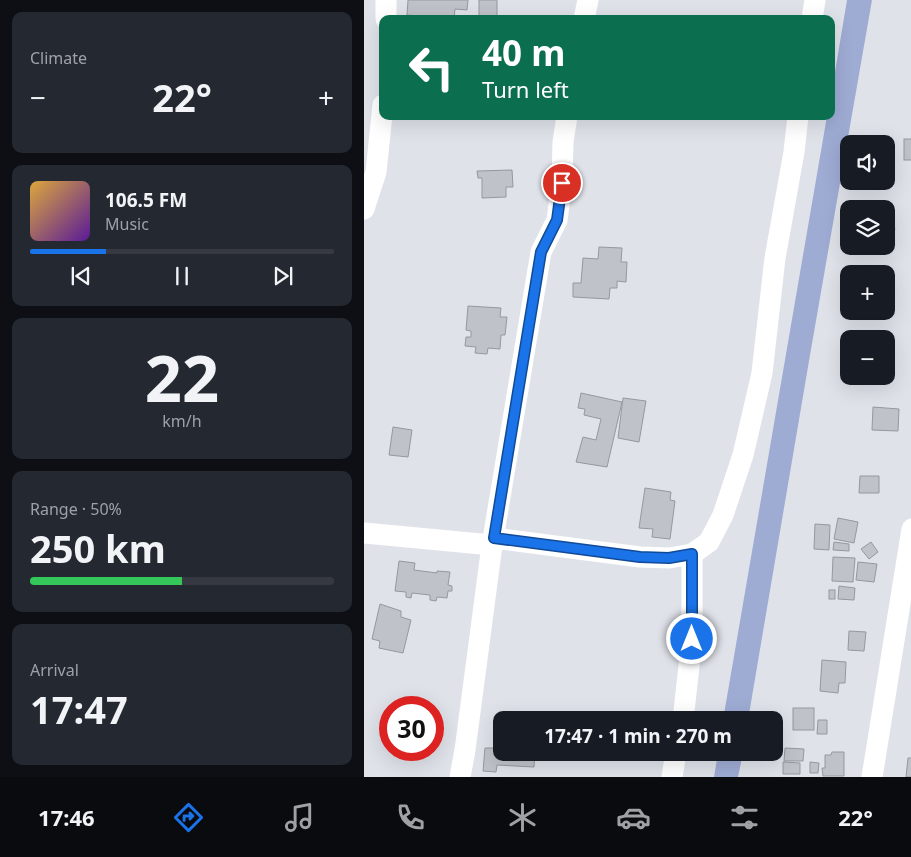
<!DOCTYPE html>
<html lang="en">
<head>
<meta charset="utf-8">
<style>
	:root { --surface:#171b24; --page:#242831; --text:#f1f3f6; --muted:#9ea1a6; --line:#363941; --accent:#1a73e8 }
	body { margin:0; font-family:"Noto Sans",sans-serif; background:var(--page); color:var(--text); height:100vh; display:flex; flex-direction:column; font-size:19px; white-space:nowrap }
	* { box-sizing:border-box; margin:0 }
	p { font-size:16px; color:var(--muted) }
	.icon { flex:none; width:28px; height:28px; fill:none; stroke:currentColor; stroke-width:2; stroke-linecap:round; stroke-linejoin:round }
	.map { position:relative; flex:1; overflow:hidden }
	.sheet { display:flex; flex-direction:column; gap:12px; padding:12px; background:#0d0f14; width:364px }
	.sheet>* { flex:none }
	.top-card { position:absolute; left:15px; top:15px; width:456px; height:105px; border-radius:10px; box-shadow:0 5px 20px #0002; background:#0b6e4f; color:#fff; overflow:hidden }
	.fabs { position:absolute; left:476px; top:135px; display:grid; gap:10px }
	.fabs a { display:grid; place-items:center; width:55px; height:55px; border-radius:10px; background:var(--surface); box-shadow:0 5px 20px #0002; font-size:25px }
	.speed { position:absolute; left:15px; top:696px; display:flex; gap:10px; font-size:25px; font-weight:700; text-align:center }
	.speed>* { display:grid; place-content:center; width:65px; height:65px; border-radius:50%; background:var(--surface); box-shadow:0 5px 20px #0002; line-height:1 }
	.speed .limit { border:8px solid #d22; background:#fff; color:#111 }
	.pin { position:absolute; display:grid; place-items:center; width:42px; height:42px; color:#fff; margin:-21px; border:2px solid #fff; border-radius:50%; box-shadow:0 1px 5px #0007 }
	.me { position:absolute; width:55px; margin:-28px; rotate:0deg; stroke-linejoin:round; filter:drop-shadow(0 0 4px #0008) }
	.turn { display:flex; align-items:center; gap:18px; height:105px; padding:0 20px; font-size:22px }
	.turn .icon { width:65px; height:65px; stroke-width:2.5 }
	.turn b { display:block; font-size:35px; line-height:42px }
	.big { font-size:38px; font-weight:700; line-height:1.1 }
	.sheet .tile { flex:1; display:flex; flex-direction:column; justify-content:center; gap:8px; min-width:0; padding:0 18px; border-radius:10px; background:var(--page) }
	.sheet .dial { align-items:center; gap:0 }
	.dial b { font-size:65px; line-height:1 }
	.song { display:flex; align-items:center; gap:15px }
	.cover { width:60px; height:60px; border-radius:8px; background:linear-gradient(135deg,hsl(40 70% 55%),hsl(270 70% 35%)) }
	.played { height:5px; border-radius:2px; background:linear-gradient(90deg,var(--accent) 25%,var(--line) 25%) }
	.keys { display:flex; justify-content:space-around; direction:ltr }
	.heat { display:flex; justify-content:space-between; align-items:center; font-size:28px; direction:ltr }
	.charge { height:8px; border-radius:4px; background:linear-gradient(90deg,#34c759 50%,var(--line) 0) }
	.trip { position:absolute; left:129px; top:711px; width:290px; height:50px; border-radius:10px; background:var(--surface); box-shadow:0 5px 20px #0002; font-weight:700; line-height:50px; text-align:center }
	.tab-bar { display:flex; height:80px; justify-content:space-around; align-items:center; background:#090b0e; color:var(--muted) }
	.tab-bar .icon { width:35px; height:35px }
	.tab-bar .on { color:var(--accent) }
	.tab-bar b { font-size:22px; color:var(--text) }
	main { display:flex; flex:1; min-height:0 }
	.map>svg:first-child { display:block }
	.water { fill:#9eabd3 }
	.building { fill:#bfc2c9; stroke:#96989f }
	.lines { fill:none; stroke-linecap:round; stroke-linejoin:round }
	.minor { stroke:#fff; stroke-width:21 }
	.route-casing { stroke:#114b97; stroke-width:12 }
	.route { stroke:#1a73e8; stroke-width:9 }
</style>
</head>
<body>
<main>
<section class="sheet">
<div class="tile"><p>Climate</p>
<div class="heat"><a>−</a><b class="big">22°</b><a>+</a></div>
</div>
<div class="tile">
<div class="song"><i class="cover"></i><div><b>106.5 FM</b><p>Music</p></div></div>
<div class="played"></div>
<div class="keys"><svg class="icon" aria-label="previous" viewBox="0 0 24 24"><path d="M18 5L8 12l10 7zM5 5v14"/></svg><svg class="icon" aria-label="pause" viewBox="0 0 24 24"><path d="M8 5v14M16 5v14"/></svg><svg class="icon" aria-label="next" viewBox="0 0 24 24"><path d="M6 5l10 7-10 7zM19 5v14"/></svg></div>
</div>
<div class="tile dial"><b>22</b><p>km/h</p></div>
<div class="tile"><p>Range · 50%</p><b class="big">250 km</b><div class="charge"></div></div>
<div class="tile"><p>Arrival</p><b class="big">17:47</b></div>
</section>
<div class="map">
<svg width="548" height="777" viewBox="0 0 548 777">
	<rect width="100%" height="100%" fill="#dfe2e9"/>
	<g class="water">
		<polygon points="483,0 508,0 446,355 384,720 359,720 463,116 468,116 468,90"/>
		<polygon points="354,753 379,753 374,777 350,777"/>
	</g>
	<g class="building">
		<polygon points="44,0 104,0 103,10 91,9 90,19 43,15"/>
		<rect x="115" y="0" width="18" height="19"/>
		<rect x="540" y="139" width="8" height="21"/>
		<polygon points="148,170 149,187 142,187 142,197 118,198 118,178 114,178 113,171"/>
		<polygon points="522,226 531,228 527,245 522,244"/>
		<polygon points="235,247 258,248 257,262 263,262 262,282 253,281 253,288 246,288 245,299 209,297 209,283 217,283 219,258 234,259"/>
		<polygon points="104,306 137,308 136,317 143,317 141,335 137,335 136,349 124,348 123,354 111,353 112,347 101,346 102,337 107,337 107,331 102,330"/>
		<polygon points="502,332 516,332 517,339 502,339"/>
		<polygon points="217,393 258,402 243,467 212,462 219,437 232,440 237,419 220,415 221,409 214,408"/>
		<polygon points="259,398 282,401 275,442 254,438"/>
		<polygon points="509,407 535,409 534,431 508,430"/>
		<polygon points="29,427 48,430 44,457 25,455"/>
		<polygon points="496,476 515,476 515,493 495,493"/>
		<polygon points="281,488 307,492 306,500 311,501 306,539 288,537 289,529 275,528"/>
		<polygon points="474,518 494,522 490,543 470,539"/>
		<polygon points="451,524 466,525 465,550 450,549"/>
		<polygon points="470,542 485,544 485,551 469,550"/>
		<polygon points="507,542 514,552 505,559 497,549"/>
		<polygon points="469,557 491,558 489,582 468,581"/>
		<polygon points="35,561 51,563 50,570 73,573 73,571 86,572 84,585 88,586 88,591 84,591 83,598 73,597 72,601 66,600 66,595 48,593 47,598 42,597 42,592 31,591"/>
		<polygon points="494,562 513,564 510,582 492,580"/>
		<polygon points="475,586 491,588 490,600 474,599"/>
		<rect x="465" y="590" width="6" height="9"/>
		<polygon points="16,604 37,611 37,617 47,620 39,653 15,648 16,641 8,639"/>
		<polygon points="485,631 502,632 500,651 484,650"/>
		<polygon points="458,660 482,662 481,683 475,683 474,693 456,691"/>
		<rect x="429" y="708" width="21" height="22"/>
		<polygon points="454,720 463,720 463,734 453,734"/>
		<polygon points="133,738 138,738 138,752 171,752 170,767 133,765 132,772 119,771 121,748 132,748"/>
		<polygon points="421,748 440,749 439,761 420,761"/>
		<polygon points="468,752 480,752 480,776 459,776 458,768 461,768 461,755 467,755"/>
		<polygon points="544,758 548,758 548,777 542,777"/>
		<polygon points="419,762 436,763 436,774 419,774"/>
		<polygon points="446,762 455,763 454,773 446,773"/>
	</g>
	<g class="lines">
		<g class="minor">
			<polyline points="22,19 22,0"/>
			<polyline points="220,19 224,0"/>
			<polyline points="448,19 451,0"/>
			<polyline points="0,209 12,172 19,105"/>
			<polyline points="0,533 128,545"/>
			<polyline points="130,538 276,557 305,558 328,554 345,542 359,515 379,455 398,373 411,258 430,152 434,116"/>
			<polyline points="319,720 328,639 328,554"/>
			<polyline points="96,777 101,750 128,545 177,252 193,220 198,183 199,142 203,116"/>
			<polyline points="308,777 312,752"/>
			<polyline points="508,777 548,529"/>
		</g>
	</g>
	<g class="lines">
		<g class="route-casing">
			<polyline id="route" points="198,183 193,220 177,252 130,538 276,557 305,558 328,554 328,639"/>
		</g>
		<use href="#route" class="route"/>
	</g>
</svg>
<div class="fabs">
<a><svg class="icon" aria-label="sound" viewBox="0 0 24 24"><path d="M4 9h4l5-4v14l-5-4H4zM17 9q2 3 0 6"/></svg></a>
<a><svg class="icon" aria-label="layers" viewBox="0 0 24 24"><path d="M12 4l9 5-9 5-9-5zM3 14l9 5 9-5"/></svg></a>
<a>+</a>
<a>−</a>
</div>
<div class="speed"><div class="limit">30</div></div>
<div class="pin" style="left:198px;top:183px;background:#d93025"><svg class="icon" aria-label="arrive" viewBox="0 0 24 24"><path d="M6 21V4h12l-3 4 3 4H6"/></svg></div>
<svg class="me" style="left:328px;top:639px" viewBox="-20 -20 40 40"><circle r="17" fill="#1a73e8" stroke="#fff" stroke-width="3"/><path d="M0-11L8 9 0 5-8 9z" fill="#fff"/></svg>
<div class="trip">17:47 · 1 min · 270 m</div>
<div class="top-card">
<div class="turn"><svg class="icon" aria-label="left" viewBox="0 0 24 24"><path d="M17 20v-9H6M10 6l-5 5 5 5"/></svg><div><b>40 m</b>Turn left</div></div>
</div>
</div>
</main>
<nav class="tab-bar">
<b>17:46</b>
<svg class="icon on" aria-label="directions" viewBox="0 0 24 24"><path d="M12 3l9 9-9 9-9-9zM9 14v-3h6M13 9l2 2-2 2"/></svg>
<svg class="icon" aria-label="music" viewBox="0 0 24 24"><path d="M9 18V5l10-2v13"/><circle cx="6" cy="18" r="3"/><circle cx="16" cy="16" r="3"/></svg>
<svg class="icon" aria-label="phone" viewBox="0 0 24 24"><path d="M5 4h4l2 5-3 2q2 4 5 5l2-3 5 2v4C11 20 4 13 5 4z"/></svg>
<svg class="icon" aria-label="climate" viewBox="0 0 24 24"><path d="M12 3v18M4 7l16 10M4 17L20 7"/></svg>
<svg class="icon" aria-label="car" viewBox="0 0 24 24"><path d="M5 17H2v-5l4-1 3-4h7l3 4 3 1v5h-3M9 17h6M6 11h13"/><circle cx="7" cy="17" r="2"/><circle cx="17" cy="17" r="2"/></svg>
<svg class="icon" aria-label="filters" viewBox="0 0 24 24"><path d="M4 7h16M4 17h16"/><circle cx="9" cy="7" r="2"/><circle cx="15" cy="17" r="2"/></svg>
<b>22°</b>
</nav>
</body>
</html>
